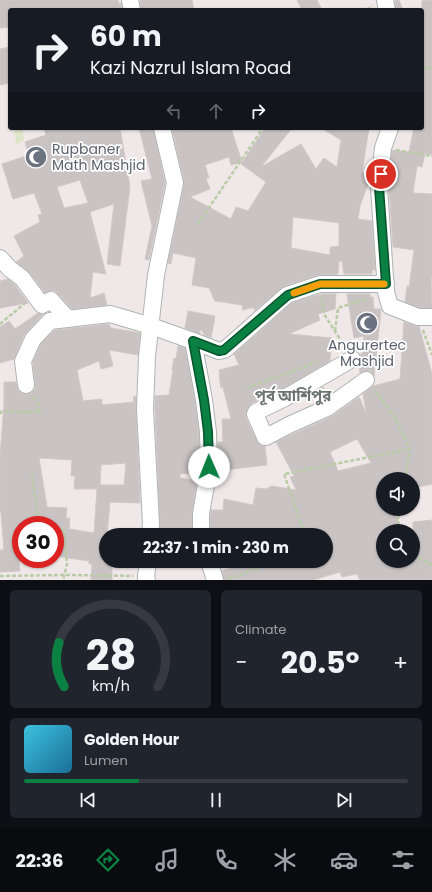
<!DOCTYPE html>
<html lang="en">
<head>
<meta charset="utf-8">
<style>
	:root { --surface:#171b24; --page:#20242c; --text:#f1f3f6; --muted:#9ea1a6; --line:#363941; --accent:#0b8043 }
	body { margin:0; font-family:Poppins,"Noto Sans Bengali",sans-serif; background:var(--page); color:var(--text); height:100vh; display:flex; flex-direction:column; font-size:15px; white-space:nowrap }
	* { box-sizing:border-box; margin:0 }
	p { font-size:13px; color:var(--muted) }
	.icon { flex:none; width:22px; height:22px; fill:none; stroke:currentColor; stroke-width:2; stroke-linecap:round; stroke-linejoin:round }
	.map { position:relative; height:580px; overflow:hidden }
	.drawer { display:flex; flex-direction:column; gap:10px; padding:10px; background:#0d0f14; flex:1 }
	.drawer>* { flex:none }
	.banner { position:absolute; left:8px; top:8px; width:416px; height:122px; border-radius:4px; box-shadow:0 1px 3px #0004; background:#171b24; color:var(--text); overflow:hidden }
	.buttons { position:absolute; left:376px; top:472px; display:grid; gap:8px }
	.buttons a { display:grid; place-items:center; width:44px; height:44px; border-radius:50%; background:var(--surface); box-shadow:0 1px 3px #0004; font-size:20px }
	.speed { position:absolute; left:12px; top:516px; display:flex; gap:8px; font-size:20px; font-weight:700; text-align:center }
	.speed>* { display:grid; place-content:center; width:52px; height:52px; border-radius:50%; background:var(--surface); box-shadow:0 1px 3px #0004; line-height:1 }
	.speed .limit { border:6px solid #d22; background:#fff; color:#111 }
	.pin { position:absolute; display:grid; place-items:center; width:34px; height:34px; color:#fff; margin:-17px; border:2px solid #fff; border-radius:50%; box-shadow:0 1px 4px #0007 }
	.me { position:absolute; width:44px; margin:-22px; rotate:359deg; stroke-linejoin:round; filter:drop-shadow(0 0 3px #0008) }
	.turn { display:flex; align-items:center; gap:14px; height:84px; padding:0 16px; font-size:18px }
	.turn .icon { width:52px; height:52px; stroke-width:2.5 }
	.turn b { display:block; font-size:28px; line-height:34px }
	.lanes { display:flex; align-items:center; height:38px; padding:0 16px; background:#0003; justify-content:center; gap:20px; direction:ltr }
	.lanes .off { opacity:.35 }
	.big { font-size:30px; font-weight:700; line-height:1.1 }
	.drawer .tile { flex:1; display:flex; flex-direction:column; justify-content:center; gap:6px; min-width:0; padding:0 14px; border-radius:6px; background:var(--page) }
	.drawer .dial { align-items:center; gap:0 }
	.dial svg { height:104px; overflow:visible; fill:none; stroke:var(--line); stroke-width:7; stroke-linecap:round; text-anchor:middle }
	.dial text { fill:var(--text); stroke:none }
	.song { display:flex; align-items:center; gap:12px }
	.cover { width:48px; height:48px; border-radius:6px; background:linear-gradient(135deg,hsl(190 70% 55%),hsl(200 70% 35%)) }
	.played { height:4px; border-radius:2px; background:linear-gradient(90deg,var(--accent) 30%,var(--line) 30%) }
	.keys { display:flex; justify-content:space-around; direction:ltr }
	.heat { display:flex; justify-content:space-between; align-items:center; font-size:22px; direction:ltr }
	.drawer .tiles { flex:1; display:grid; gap:10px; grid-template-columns:1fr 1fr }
	.tile:last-child { grid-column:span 2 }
	.trip { position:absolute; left:99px; top:528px; width:234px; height:40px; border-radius:20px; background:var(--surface); box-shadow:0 1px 3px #0004; font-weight:700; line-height:40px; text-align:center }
	.dock { display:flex; height:64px; justify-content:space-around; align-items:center; background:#090b0e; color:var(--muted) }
	.dock .icon { width:28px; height:28px }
	.dock .active { color:var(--accent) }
	.dock b { font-size:18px; color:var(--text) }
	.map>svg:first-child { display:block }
	.green { fill:#dee5c8 }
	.building { fill:#c9c3c4; stroke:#d4c7c8; fill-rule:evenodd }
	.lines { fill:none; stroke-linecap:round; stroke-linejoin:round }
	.minor-casing { stroke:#aeb4b3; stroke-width:18 }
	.path { stroke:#b9cca6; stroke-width:2.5; stroke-dasharray:4 2; stroke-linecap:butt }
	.minor { stroke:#fff; stroke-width:16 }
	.route-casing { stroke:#07532c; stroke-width:10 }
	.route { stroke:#0b8043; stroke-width:7 }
	.slow { stroke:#f59e0b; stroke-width:7 }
	.labels { text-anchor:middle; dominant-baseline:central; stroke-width:3.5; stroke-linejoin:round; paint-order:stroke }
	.worship-label { font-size:14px; fill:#5b616d; stroke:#fff; text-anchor:start }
	.neighbourhood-label { font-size:15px; font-weight:bold; fill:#6c7472; stroke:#fff }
</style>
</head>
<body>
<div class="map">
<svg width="432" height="580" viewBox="0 0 432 580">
	<rect width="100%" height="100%" fill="#f0e8e8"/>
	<polygon class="green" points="14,128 22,128 24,140 16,145"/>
	<g class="building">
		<polygon points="0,0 118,0 119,4 121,3 122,10 10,10 10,27 0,28"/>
		<polygon points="140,0 192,0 194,10 141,10"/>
		<polygon points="297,0 317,0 322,10 302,10"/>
		<polygon points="395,0 399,0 403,10 396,10"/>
		<polygon points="429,0 432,0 432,155 425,153 422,167 417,166 413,193 432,194 432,278 431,278 432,308 420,308 405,302 407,286 408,286 409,288 414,250 393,247 389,187 392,150 409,152 414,128 422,128 422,1"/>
		<polygon points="10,47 10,83 0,85 0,49"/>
		<path d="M44,128h76l10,59 -10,79 -13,-2 7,-60 -24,8 16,62 -13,-2 -3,26 14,-5 3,12 -35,4 -11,-12 2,-1h-3l-5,-5h-4l-6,2 -16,-21 -13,-10 8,-6 -10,-20 26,-14 -2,-7 4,-1 -8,-21 -21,6 -11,-35 27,-9 -4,-13 21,-7zM80,180l8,23 -24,5 -7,-21z"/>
		<polygon points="139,128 153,128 165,183 149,260 145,259 152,226 141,181 152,179"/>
		<path d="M172,128h13l1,3 10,-3h35l11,34 -11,3 -2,-8 -24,8 4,13 -3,1 4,10 -20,8 41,22 5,-12 12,4 18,-29 -25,-18 24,-36h27l-31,39 40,-23 15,25 8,-11 13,9 4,-27 -20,-12h48l-7,44 9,3v1l-11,30 -2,13 14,2 3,49h-3v4h-28l-2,-13h-3l-1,13 -21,1 -33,11 -30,25v-4l-11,3 -1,-5 -27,-4 -6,-13 -17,-3 4,-27 -23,-5 -2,11 -3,-1 16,-78v-4zM293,217l46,6v23l-9,1v8l-39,-7z"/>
		<polygon points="8,279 15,285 28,303 0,308 0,281"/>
		<polygon points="322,294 336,294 335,309 318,314 320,320 289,334 332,338 330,361 279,391 252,403 248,408 246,413 246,418 257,441 260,445 265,446 267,465 224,470 224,457 218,457 218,442 223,442 222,419 231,419 223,387 221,388 220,382 219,370 239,365 234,354 292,303"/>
		<polygon points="347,294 370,294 370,297 373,297 374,309 381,309 381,310 374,376 373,374 370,371 365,371 360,373 359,365 361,359 360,355 362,354 364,336 354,338"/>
		<polygon points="188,311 215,316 211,338 204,335 202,330 200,330 200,334 185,328"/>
		<polygon points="38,313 43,314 24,335 14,359 0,363 0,327 9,321 15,329"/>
		<path d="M404,322l11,4h4l13,48v110l-19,4v-9h-30v30h9l11,22h-20v30h30v-39l19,-2v60h-72l-3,-6 -15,3 -2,-5 -27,8h-89l-2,-9 10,-3 -1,-7h95v-26h-116l1,-25h12l1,-11 29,6 3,-17 10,1 6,-3 24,4 -6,-13 4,-1 -18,-34 19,-9 36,-16 28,-20 6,14h1l-3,-17 10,-8 27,-7zM357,439l14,24 -33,8 -8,-19z"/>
		<path d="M109,324l2,4 29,5 -2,22 -29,-5 4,16 -12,3 -2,-8 -22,9 6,31 19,-2v6l32,-3 -1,-5 3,-1v14l4,93 -30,-1 -3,33h-1v26h6v19h-21l1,-16h-3v-3l-34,-5v-31h-34v36h-2l1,10 -20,1v-22h4l-3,-38h-1v-57l4,-50v-23h12l2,8 5,4h5l3,-1 4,-4v-5l-2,-22 8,-18 14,-14zM39,458l33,2 -1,16h4l-1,13h23l-3,44 -25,-4 1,-11h-4l1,-10 -20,-1zM126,463l-2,22h-24l1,-20z"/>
		<polygon points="178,346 185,348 195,401 199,433 199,457 194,457 194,473 180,474 180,478 193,480 193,481 197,481 192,512 192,535 160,535 160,522 155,409 155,396 169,395 173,370 172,370 174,358 176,359"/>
		<polygon points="323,387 328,396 322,400 316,402 312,393"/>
	</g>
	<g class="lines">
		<g class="minor-casing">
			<g id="minor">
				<polyline points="130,0 132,10"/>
				<polyline points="385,0 387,10"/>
				<polyline points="390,128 383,148 379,187 386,292 390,306 418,317 432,317"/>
				<polyline points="0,258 10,269 22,278 42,305 51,300 68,319"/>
				<polyline points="193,341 204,400 208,432 209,467 201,514 201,535"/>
				<polyline points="352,359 283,399 256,412 255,414 265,437 266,437 291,424 327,408 366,380"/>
				<polyline points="26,385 23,361 33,339 50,321 110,314 151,326 193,341 219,351 224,350 228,347 287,295 320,284 386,284"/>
				<polyline points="150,535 151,523 145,409 147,356 156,275 175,183 162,128"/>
				<polyline points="209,561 215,580"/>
				<polyline points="147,580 146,577 148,561"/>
			</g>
		</g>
		<g class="path">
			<polyline points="367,10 372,6"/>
			<polyline points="422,69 432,68"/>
			<polyline points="396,150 432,156"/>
			<polyline points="198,224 263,128"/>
			<polyline points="322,297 324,314 345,347"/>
			<polyline points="0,324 25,303"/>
			<polyline points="423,330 432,355"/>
			<polyline points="335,331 338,308 365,299"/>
			<polyline points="247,388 317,362"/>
			<polyline points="375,391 393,414 410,449 405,479"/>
			<polyline points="0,414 2,411 40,412 39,406 33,396"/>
			<polyline points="32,475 39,525"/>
			<polyline points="55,530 64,530 67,564 63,580"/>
			<polyline points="399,531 398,519 400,509"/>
			<polyline points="305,535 284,474 410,449"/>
			<polyline points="413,555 432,565"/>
			<polyline points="0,576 64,575 133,576"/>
			<polyline points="228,579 256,569 268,561"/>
		</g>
		<use href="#minor" class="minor"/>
	</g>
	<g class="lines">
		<g class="route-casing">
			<polyline id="route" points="209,467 208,432 204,400 193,341 219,351 224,350 288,295 320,284 386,284 379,187 381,174"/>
		</g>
		<use href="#route" class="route"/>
		<polyline class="slow" points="294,293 320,284 384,284"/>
	</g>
	<defs>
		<g id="mosque-disc" transform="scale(1.15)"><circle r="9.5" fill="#6b7280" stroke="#fff"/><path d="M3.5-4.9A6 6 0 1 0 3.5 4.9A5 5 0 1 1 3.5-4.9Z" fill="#fff"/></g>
	</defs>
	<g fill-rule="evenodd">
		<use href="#mosque-disc" x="36" y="157"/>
		<use href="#mosque-disc" x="367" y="323"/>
	</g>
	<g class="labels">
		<g class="worship-label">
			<text x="52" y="149">Rupbaner<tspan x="52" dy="16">Math Mashjid</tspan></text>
			<text x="367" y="345" text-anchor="middle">Angurertec<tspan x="367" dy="16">Mashjid</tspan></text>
		</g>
		<g class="neighbourhood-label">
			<text x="293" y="395">পূর্ব আর্শিপুর</text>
		</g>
	</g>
</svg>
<div class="buttons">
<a><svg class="icon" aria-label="sound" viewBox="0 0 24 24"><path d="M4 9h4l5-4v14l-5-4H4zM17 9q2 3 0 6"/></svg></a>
<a><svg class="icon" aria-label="search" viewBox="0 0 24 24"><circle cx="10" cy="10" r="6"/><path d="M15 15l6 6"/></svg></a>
</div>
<div class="speed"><div class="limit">30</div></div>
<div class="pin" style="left:381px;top:174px;background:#d93025"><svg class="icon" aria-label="arrive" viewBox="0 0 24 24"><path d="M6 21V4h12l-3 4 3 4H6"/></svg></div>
<svg class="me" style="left:209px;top:467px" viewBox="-20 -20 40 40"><circle r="19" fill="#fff"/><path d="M0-13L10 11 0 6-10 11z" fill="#0b8043"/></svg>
<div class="trip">22:37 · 1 min · 230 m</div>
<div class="banner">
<div class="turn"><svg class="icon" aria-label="right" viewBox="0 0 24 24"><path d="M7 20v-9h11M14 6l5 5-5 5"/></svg><div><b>60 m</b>Kazi Nazrul Islam Road</div></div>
<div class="lanes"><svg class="icon off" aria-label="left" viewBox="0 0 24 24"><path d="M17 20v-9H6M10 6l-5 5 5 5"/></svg><svg class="icon off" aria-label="ahead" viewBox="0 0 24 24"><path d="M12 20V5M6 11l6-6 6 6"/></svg><svg class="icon" aria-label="right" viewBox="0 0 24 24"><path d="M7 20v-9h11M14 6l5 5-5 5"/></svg></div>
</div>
</div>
<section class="drawer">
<div class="tiles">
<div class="tile dial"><svg viewBox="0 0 100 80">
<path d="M14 69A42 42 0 1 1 86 69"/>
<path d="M14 69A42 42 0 0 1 10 35" stroke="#0b8043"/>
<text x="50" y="56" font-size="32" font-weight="700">28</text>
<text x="50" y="72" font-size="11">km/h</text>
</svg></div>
<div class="tile"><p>Climate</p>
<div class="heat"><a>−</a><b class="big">20.5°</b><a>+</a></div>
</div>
<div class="tile">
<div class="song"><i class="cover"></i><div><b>Golden Hour</b><p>Lumen</p></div></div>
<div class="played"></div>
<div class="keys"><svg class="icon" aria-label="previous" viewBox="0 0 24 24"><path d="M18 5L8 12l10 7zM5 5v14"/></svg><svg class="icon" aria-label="pause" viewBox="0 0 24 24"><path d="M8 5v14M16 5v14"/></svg><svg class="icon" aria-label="next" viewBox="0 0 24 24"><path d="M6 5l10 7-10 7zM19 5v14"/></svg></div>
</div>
</div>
</section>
<nav class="dock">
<b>22:36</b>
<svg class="icon active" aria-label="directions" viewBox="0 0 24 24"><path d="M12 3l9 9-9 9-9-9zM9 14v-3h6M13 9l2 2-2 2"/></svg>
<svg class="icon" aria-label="music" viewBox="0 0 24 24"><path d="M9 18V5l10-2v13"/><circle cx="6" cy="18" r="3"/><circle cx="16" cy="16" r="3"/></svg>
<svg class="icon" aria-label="phone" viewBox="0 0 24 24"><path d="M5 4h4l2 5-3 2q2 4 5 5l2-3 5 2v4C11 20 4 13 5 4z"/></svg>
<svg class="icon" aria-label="climate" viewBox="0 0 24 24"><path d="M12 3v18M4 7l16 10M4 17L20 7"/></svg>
<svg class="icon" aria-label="car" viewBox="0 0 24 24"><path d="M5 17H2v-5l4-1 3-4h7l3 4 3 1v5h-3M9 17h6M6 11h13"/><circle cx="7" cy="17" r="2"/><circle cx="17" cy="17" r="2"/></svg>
<svg class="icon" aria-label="filters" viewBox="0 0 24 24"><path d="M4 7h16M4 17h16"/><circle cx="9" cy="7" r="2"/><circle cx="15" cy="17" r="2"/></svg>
</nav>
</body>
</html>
